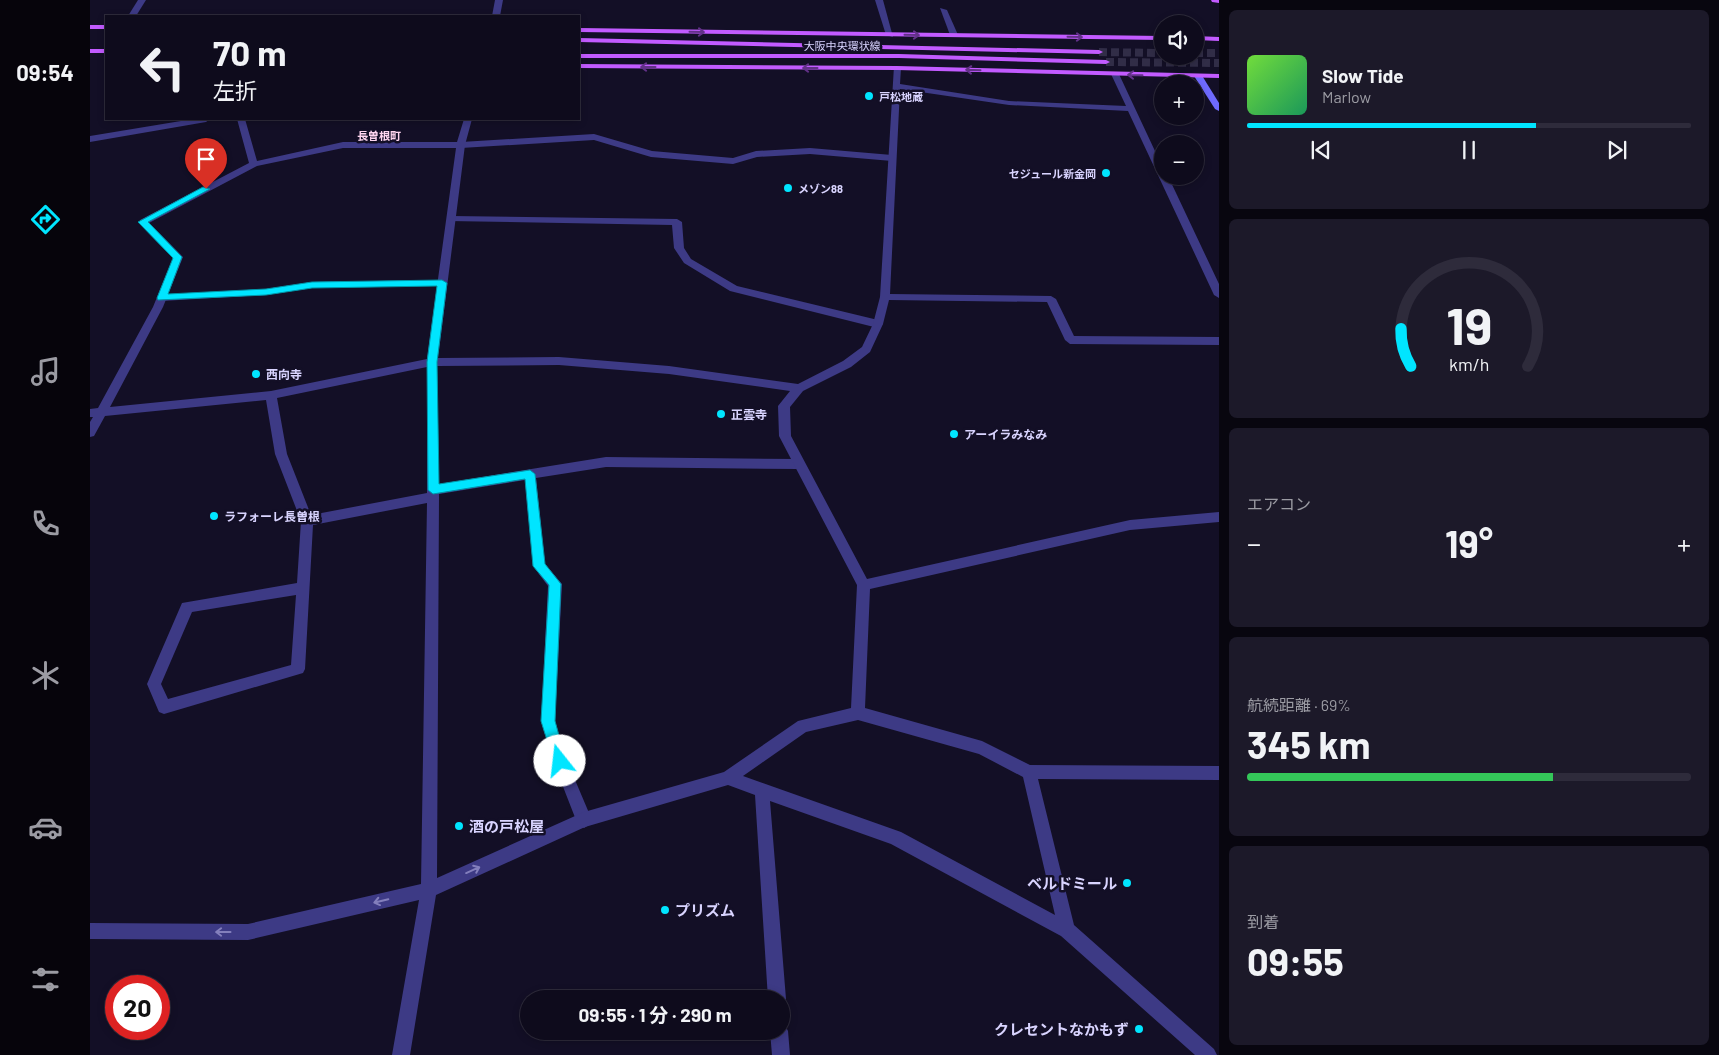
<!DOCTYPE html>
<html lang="ja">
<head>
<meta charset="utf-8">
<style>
	:root { --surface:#0e0b1c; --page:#1c1929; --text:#f1f3f6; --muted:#9b9ba3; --line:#2e2b3b; --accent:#00e5ff }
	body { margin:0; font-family:Barlow,"Noto Sans JP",sans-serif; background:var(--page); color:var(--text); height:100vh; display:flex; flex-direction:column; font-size:19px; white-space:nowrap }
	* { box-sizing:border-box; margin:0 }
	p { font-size:16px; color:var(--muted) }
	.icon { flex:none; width:28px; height:28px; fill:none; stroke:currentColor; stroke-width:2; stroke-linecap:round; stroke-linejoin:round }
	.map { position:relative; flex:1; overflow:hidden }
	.details { display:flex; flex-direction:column; gap:10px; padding:10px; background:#08060f; width:500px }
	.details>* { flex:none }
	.banner { position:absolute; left:15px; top:15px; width:475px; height:105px; border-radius:0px; box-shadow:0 2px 8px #0003,0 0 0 1px var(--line); background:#0e0b1c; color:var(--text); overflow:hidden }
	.fabs { position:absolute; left:1064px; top:15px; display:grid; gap:10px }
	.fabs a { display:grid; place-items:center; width:50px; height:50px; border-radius:50%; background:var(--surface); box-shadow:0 2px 8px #0003,0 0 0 1px var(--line); font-size:25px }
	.speed { position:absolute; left:15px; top:975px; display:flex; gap:10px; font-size:25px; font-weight:700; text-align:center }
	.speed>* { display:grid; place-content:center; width:65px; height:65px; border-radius:50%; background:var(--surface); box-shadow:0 2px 8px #0003,0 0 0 1px var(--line); line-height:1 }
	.speed .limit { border:8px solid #d22; background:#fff; color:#111 }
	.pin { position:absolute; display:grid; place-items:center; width:42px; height:42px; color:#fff; margin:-51px -21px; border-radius:50% 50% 50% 0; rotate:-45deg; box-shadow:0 0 5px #0007 }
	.pin .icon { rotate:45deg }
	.me { position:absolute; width:55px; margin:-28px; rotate:344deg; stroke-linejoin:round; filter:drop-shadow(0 0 4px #0008) }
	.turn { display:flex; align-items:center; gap:18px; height:105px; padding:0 25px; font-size:22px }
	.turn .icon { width:65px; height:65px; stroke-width:2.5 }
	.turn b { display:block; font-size:35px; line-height:42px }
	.big { font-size:38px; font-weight:700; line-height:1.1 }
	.details .widget { flex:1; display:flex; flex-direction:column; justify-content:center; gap:8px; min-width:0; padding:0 18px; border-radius:8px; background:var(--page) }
	.details .dial { align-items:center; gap:0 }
	.dial svg { height:130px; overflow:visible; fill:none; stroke:var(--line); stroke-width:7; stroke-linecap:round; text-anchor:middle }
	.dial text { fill:var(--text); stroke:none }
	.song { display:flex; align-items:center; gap:15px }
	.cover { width:60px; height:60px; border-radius:8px; background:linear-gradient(135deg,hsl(100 70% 55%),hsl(150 70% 35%)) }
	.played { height:5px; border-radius:2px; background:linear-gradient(90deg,var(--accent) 65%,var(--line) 65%) }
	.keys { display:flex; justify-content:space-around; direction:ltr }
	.heat { display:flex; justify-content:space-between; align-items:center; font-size:28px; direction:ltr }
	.charge { height:8px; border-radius:4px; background:linear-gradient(90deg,#34c759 69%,var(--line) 0) }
	.trip { position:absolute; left:430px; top:990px; width:270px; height:50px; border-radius:25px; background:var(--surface); box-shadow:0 2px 8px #0003,0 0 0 1px var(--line); font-weight:700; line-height:50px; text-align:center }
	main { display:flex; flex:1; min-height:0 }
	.tab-bar { display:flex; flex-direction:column; width:90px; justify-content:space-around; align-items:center; background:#06040b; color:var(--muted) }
	.tab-bar .icon { width:35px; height:35px }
	.tab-bar .on { color:var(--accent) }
	.tab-bar b { font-size:22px; color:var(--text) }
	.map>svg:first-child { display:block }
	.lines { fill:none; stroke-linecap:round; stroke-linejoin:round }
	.primary-tunnel { stroke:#312d47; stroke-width:8; stroke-dasharray:8 4; stroke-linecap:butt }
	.lane { fill:#3d3a85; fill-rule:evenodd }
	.street { fill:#3d3a85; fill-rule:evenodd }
	.secondary { fill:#6f6bff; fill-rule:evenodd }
	.primary { fill:#c25bff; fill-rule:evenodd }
	.oneway { stroke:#623188 }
	.oneway2 { stroke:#837fbc }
	.route { fill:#00e5ff; stroke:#0095a6 }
	.poi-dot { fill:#00e5ff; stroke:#130f26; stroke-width:2 }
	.labels { text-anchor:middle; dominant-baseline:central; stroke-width:5; stroke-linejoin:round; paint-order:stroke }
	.far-street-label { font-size:11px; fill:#d9d4ff; stroke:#130f26 }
	.far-poi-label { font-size:11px; font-weight:bold; fill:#d9d4ff; stroke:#130f26; text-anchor:start }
	.far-neighbourhood-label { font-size:11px; font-weight:bold; fill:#ffd6f0; stroke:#130f26 }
	.poi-label { font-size:12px; font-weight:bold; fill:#d9d4ff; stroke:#130f26; text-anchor:start }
	.near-poi-label { font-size:15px; font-weight:bold; fill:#d9d4ff; stroke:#130f26; text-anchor:start }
</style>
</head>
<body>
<main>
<nav class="tab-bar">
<b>09:54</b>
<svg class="icon on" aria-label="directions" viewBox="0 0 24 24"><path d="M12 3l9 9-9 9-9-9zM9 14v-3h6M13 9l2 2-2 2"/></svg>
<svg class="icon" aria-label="music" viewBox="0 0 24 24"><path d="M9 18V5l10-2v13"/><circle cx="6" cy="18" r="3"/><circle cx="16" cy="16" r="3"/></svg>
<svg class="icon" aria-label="phone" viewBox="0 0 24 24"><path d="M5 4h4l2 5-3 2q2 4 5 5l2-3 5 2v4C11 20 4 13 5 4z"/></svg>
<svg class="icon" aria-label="climate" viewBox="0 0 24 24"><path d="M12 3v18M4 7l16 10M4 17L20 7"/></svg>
<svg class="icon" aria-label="car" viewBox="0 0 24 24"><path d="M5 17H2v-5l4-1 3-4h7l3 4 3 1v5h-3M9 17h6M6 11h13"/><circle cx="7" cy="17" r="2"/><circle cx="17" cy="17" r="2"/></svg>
<svg class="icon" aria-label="filters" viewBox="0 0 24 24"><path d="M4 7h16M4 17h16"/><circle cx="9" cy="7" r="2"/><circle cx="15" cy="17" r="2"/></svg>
</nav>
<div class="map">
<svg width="1129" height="1055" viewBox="0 0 1129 1055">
	<rect width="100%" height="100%" fill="#130f26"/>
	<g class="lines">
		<g class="primary-tunnel">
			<polyline points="1009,52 1072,53"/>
			<polyline points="1105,53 1129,53"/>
			<polyline points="1016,62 1129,63"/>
		</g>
		<g class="lane">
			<polygon points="850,8 857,10 868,35 867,37 860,35"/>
			<polygon points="504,134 562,151 643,158 666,151 720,148 802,155 806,158 802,161 720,154 667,157 643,164 561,157 504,140 371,148 367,145 371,142"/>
			<polygon points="361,216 587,219 592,222 594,248 601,259 647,286 788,320 793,324 788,328 640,291 594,263 584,248 582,225 358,221 358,217"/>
			<polygon points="352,280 357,283 356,285 222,288 176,295 72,301 67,298 72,295 176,289 222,282"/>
			<polygon points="516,457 708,459 714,464 708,469 516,467 446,478 455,564 472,584 465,721 477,761 502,820 499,825 494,828 489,825 486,820 463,761 451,721 458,586 443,566 435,480 343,495 337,490 343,485"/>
		</g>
		<g class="street">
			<polygon points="48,0 56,0 46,16 38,16"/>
			<polygon points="405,0 413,0 410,16 402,16"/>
			<polygon points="785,0 793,0 803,37 796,35"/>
			<path d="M804,66l7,2 -1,16 109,17 117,5 -15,-32 7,-2 44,94v10h6l51,108v14l-5,-3 -86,-184 -119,-6 -109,-16 -10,205 161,2 5,3 18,37 145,1v8l-149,-1 -5,-4 -18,-38 -158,-2 -6,24 -13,28 -19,15 -48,24 -13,16 1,29 76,143 263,-59 89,-8v10l-89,8 -260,59 -5,119 117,33 48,24 189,1v14l-181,-1 36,146 140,124 3,6h-22l-134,-119 -170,-92 -121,-43 16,198 -5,7v-7h-13l-13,-204 -27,-10 -143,42 -149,68 -26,160h-18l27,-155 -171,40 -158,-1v-16l158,1 173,-40 6,-381 -114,22 -8,144 -2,4 -139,41 -5,-2 -12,-28 35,-81 115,-20 4,-62 -26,-67 -9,-54 -161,16 -11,20 -4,1v-15l3,-5h-3v-8l8,-1 55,-101 20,-49 -33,-34v-4l109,-57 -12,-44h8l12,42 86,-19h114l7,-23h8l-7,26 -27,213 121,-1 110,9 129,18 45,-23 19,-14 11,-23 7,-27zM253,148h113l-29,211 -156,32 -161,16 53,-100 20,-50 -34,-34 108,-57zM469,365l110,9 121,17 -12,15 1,30 78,149 -6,123 -53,13 -74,51 -140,40 -147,66 2,-381 -2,-131zM337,367v126l-116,22 -24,-61 -10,-56zM206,595l-5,70 -123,34 -7,-15 31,-72zM768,720l121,34 44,23 32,138 -154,-83 -158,-56 63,-44z"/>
			<polygon points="103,119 120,119 116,122 0,142 0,136"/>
			<polygon points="691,1023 695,1025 698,1031 700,1055 682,1055 680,1031 691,1031"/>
		</g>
		<polygon class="secondary" points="1105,74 1111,74 1129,103 1129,111 1125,109 1104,76"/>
		<g class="primary">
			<polygon points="1121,0 1129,0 1129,3 1122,2"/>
			<rect x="0" y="25" width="16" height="4"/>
			<polygon points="489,28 1072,36 1072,40 489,32"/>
			<polygon points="1105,36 1129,37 1129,41 1105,40"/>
			<polygon points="489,38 1009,50 1013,52 1009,54 489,42"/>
			<rect x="0" y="49" width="16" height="4"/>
			<polygon points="489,54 809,54 1016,60 1020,62 1016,64 809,58 489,58"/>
			<polygon points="489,64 807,66 1129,74 1129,78 807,70 489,68"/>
		</g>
	</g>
	<defs><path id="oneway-shaft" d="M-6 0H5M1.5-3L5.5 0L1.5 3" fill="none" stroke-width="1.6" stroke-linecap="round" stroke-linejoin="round" transform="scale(1.25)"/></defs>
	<g class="oneway">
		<use href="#oneway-shaft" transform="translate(607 32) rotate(1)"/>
		<use href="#oneway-shaft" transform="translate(822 35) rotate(1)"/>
		<use href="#oneway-shaft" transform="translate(985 37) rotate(1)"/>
		<use href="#oneway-shaft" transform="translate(558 67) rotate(-180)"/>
		<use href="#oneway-shaft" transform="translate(720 68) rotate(-180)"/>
		<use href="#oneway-shaft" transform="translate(883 70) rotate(-178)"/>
		<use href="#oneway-shaft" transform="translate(1045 75) rotate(-179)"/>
	</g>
	<g class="oneway2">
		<use href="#oneway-shaft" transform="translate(383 870) rotate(-24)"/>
		<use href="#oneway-shaft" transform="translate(291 901) rotate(167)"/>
		<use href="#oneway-shaft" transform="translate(133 932) rotate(-180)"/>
	</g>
	<polygon class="route" points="113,187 120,189 58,222 92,257 78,294 176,289 222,282 352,280 357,283 347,362 349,484 440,470 445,474 455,564 471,584 465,721 476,761 474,766 470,767 465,766 451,721 459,585 443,566 435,479 343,494 338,490 337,362 347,286 222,288 176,295 68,300 67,298 83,258 48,222"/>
	<g class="poi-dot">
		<circle cx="779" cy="96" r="5"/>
		<circle cx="1016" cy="173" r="5"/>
		<circle cx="698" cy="188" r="5"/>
		<circle cx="166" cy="374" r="5"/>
		<circle cx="631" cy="414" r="5"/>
		<circle cx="864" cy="434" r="5"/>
		<circle cx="124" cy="516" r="5"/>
		<circle cx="369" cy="826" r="5"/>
		<circle cx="1037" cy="883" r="5"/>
		<circle cx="575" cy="910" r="5"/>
		<circle cx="1049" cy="1029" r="5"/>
	</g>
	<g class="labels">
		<g class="far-street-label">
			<text x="752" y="45">大阪中央環状線</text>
		</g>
		<g class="far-poi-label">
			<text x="789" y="96">戸松地蔵</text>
			<text x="1006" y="173" text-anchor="end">セジュール新金岡</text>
			<text x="708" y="188">メゾン88</text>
		</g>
		<g class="far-neighbourhood-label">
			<text x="289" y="135">長曽根町</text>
		</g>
		<g class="poi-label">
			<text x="176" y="374">西向寺</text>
			<text x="641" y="414">正雲寺</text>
			<text x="874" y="434">アーイラみなみ</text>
			<text x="134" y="516">ラフォーレ長曽根</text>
		</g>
		<g class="near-poi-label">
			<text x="379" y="826">酒の戸松屋</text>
			<text x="1027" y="883" text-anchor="end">ベルドミール</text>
			<text x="585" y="910">プリズム</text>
			<text x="1039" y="1029" text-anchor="end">クレセントなかもず</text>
		</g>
	</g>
</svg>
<div class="fabs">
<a><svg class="icon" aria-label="sound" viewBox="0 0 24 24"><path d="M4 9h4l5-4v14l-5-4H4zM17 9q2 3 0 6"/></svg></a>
<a>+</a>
<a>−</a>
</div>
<div class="speed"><div class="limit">20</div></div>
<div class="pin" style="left:116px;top:189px;background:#d93025"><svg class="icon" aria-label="arrive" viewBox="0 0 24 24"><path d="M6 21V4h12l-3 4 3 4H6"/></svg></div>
<svg class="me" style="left:470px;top:761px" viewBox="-20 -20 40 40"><circle r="19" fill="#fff"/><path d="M0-13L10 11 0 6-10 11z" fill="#00e5ff"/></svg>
<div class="trip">09:55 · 1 分 · 290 m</div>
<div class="banner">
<div class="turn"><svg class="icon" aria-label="left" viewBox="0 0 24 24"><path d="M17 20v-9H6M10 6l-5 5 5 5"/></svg><div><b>70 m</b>左折</div></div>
</div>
</div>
<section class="details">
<div class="widget">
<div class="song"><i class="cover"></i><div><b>Slow Tide</b><p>Marlow</p></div></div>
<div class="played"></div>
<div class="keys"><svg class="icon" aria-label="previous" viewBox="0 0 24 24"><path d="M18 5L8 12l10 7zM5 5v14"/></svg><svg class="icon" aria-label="pause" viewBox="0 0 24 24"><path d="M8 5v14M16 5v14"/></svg><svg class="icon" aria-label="next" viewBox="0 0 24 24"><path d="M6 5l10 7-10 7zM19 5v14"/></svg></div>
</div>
<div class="widget dial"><svg viewBox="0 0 100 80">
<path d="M14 69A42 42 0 1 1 86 69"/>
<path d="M14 69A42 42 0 0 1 8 46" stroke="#00e5ff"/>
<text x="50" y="56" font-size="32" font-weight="700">19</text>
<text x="50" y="72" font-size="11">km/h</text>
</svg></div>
<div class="widget"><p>エアコン</p>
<div class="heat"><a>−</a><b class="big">19°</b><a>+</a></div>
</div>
<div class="widget"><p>航続距離 · 69%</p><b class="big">345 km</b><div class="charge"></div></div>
<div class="widget"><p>到着</p><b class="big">09:55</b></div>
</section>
</main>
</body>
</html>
